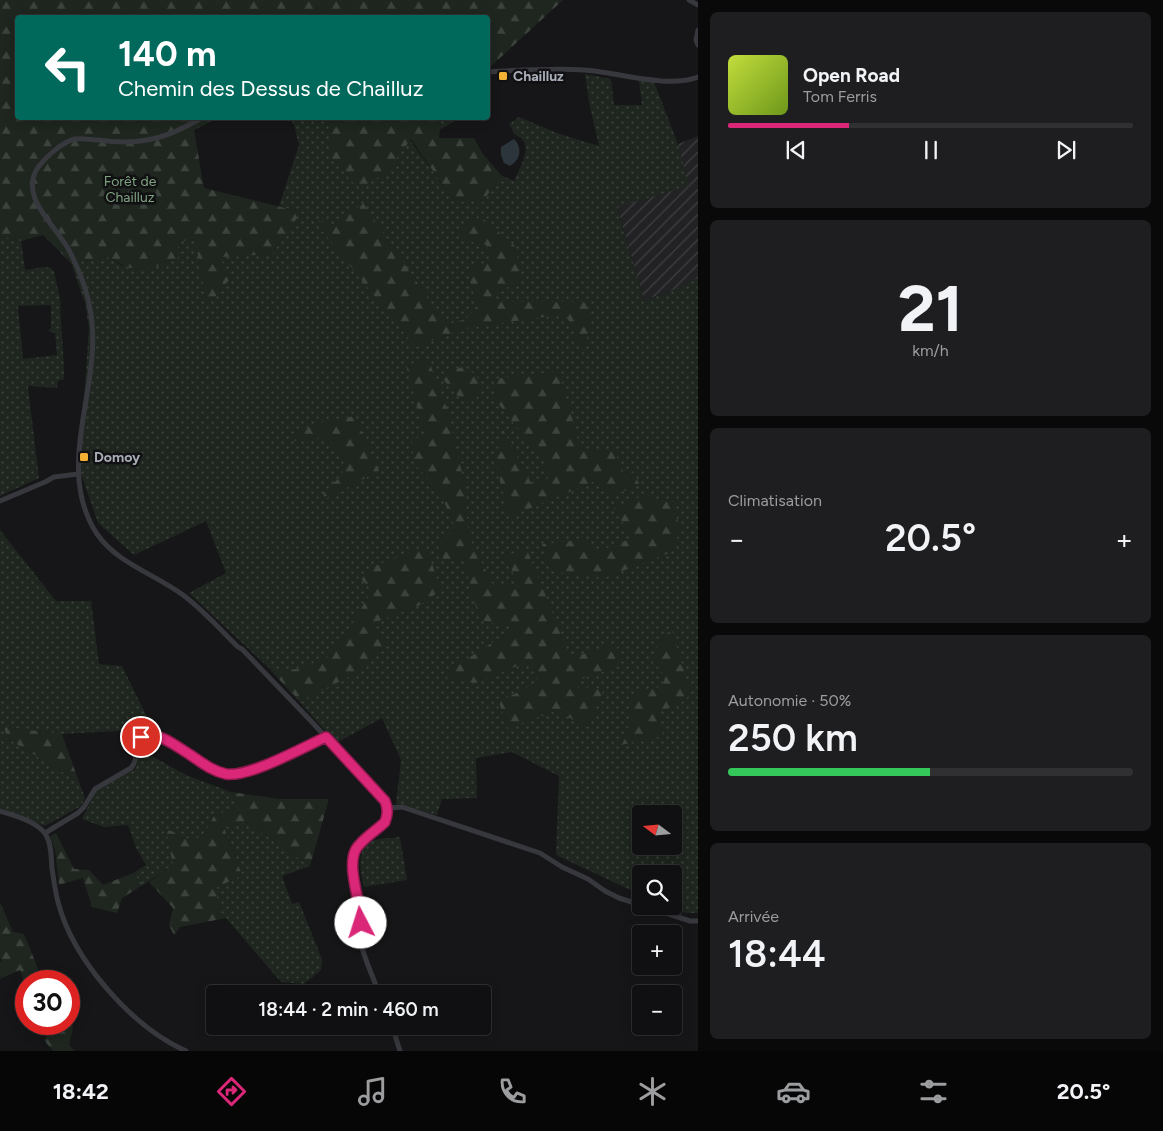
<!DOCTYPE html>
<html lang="fr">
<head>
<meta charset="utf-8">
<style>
	:root { --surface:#101012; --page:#1e1e20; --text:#f1f3f6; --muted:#9c9d9f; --line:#303032; --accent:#db2777 }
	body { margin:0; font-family:Figtree,sans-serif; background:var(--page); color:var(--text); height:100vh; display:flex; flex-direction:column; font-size:19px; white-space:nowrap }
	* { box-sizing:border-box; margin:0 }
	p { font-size:16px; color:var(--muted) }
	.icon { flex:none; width:28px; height:28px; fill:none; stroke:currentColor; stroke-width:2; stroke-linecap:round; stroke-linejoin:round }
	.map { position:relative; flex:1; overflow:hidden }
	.side { display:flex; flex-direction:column; gap:12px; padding:12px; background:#09090a; width:465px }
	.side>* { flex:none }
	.banner { position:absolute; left:15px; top:15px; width:475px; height:105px; border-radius:5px; box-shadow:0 2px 12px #0003,0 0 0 1px var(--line); background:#00695c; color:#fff; overflow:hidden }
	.needle { width:32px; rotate:286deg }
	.tools { position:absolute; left:632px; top:805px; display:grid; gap:10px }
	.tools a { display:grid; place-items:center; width:50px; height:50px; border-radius:5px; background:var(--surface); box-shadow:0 2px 12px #0003,0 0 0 1px var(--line); font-size:25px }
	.speed { position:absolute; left:15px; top:970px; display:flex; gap:10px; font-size:25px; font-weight:700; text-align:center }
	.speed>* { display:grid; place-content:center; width:65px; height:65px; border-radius:50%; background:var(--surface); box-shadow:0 2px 12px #0003,0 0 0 1px var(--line); line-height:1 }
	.speed .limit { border:8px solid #d22; background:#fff; color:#111 }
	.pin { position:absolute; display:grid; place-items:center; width:42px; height:42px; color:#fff; margin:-21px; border:2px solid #fff; border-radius:50%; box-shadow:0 1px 5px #0007 }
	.me { position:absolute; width:55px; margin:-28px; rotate:355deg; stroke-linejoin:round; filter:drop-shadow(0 0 4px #0008) }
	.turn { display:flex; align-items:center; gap:18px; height:105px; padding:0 20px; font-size:22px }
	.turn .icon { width:65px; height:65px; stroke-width:2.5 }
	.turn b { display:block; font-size:35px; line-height:42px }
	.big { font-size:38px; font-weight:600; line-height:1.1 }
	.side .card { flex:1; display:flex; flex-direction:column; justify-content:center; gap:8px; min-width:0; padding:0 18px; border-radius:8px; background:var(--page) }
	.side .dial { align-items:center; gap:0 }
	.dial b { font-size:65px; line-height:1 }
	.song { display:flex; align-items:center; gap:15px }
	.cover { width:60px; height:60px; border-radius:8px; background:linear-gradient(135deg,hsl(70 70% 55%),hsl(80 70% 35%)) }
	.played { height:5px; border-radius:2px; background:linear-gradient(90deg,var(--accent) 30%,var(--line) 30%) }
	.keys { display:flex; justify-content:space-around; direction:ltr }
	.heat { display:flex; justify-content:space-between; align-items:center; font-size:28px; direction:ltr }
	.charge { height:8px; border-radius:4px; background:linear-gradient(90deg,#34c759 50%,var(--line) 0) }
	.trip { position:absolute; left:206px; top:985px; width:285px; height:50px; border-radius:5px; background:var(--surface); box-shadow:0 2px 12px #0003,0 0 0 1px var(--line); font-weight:600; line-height:50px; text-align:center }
	.menu { display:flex; height:80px; justify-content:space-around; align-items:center; background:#060607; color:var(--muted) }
	.menu .icon { width:35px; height:35px }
	.menu .current { color:var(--accent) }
	.menu b { font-size:22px; color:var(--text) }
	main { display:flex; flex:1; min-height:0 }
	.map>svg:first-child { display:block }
	.industrial { fill:url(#industrial-furrows) }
	.grass { fill:url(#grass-dots); fill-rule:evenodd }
	.forest { fill:url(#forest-firs) }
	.water { fill:#2c353c }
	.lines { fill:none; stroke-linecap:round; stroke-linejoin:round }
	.street { stroke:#37383d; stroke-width:5 }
	.route-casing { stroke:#8e194d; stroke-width:12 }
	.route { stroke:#db2777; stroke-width:9 }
	.poi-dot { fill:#f2b134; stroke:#111113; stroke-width:2 }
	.labels { text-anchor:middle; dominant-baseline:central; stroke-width:5; stroke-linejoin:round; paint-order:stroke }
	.poi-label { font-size:14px; font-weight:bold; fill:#a8adb8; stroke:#111113; text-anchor:start }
	.park-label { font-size:14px; fill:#7fa381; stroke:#111113 }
</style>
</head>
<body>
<main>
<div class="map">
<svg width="698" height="1051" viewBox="0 0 698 1051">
	<defs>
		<pattern id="industrial-furrows" width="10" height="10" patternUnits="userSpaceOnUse" patternTransform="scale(1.25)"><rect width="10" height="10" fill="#222225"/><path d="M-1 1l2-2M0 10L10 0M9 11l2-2" fill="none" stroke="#3f3f43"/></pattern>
		<pattern id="grass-dots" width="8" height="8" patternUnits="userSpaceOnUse" patternTransform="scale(1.25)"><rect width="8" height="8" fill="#1e261f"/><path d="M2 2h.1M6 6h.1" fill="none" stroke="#3c433d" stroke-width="1.8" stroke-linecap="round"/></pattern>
		<pattern id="forest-firs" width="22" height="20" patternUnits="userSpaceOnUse" patternTransform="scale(1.25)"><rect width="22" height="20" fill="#1e261f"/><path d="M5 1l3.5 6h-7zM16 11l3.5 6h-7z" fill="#3c433d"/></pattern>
	</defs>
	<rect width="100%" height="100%" fill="#161618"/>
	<polygon class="industrial" points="698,136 698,278 674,290 644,300 617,206 688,186 678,144"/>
	<g class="grass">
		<path d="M585,74l26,5 3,26h28l-3,-25 15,2 24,62 11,42 -72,21 27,93 30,-10 24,-12v635h-12l-17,-7h5v-32h-33v21l-85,-40 3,-79 -47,-24 -36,6 1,40 -35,1 -5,16 -41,-11 5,-44 -19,-42 -46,25 -64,-72 -83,-78 37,-20 -20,-52 -72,34 -36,-32 -19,-55 10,-140 -4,-25 -14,-40 38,-6 13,9 55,-24 19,-3 11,67 13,-50 52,-2 28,-42 -21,-6 20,-61 -5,-20 -4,-7h167c-15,14 -29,14 -47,22l45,62 22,-2v9l24,-34 13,6c6,-13 22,-40 1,-46l-6,-11 10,-7 38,16 42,13 -9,-39zM641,814h33v32h-33z"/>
		<path d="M0,236l21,5 4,29 19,-3 7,1 3,3 7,33 -1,1 4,64v10l-6,2 -1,7 -28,-2 -1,1 11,91 -39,18zM51,305v23l-3,3 7,2 2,22 -34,4 -5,-53z"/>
		<polygon points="0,530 56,601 91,601 99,664 122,666 153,729 62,734 4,727 7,738 79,782 85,798 81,806 45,826 0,809"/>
		<polygon points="141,750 186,775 231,792 240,806 214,816 203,836 192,840 173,865 143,885 133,873 146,865 136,848 128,825 104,827 82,819 96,791 135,769"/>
		<polygon points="247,822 310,866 282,876 292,904 299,902 322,959 321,970 304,984 281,982 219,910 215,888 242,875 224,828"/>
		<path d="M400,837l7,43 -43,7c-3,-14 -9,-38 8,-46 6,-3 21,-3 28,-4z"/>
	</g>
	<g class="forest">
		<path d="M0,0h563l-75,69v-51h-470v100h200l-24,12 10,58 97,24 -29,42 -52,3 10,22 -23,27 -12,-67 -17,3v16c-29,11 -40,19 -69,-1l-38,6 -28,-28 -22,6 -21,-5z"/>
		<polygon points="314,118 423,118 441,119 439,138 474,138 483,154 501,175 477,210 477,200 455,203 411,139 386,173 362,187 352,182 332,158 328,120"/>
		<polygon points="363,203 446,325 466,319 477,306 467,270 491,260 486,245 462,240 459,226 481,217 516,247 521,278 493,297 498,302 587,302 590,325 583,355 566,314 466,328 415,347 312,218 333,226"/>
		<polygon points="428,359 448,411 464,482 469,537 493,585 519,587 505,555 527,550 571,658 616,643 621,666 575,681 579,690 593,686 603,691 588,727 556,711 507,728 499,702 539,681 527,662 476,683 439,677 515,628 484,621 473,601 464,557 445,564 438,546 455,528 441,494 414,463 412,441 424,433 406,365"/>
		<polygon points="462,367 477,375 481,396 462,401 442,378 443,375"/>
		<polygon points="559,371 581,451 614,449 623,472 633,473 640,485 613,495 593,482 509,517 495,461 503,430 531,483 548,479 545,463 497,402 494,379"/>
		<polygon points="355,416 379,471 325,499 323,493 341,476 345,466 336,447 325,437 294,441 296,434 318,423"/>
		<polygon points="647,494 655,502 674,502 680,532 669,553 604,578 550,571 542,544 580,540 600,551 632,538 614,508"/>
		<polygon points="426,546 441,590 420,605 373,623 388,645 363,670 300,701 271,671 298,669 328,657 352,624 372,590 359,577 377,565"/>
		<path d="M672,630l19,64 -12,11 -21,6 6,25 -49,10 14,-20 3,-30 10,-5 22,-5c1,-10 -2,-17 -11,-23 -1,-11 10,-28 19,-33z"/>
		<polygon points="4,727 62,734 79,782 7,738"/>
		<polygon points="231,792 279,799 329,799 310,866 247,822 224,828 242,875 216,888 219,910 226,918 180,927 174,935 169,925 173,908 149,882 173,865 166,829 192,840 203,836 214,816 240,806"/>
		<polygon points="56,833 74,869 89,870 103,885 133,873 143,885 122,898 117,913 92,907 83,878 59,885 55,850 50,836"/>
		<polygon points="0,902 13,932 24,934 43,981 26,981 26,989 20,970 0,979 0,962 2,961 0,958"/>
		<polygon points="69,1021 73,1027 69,1045 75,1051 53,1051 44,1040 55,1025 53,1024 69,1024"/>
	</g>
	<path class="water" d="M514,139c9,9 6,21 -4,27l-6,-3 -3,-8v-8z"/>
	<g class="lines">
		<g class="street">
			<polyline points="689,0 698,5"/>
			<polyline points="698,30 696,40 698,45"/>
			<path d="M488,72c31,-2 64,-4 96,-2 33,2 83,19 114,7"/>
			<path d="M202,118c-17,9 -35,19 -55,22 -16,3 -34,2 -49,0 -7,0 -16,-2 -23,-1 -13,3 -28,17 -36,27 -23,30 19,61 31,86 9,18 17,37 20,57 15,74 -38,157 7,225 21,30 58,40 86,61 20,15 37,34 55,52l4,2 68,71 75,81c11,30 -26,31 -31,55 -4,16 2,30 5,45 3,14 0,29 2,42 3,16 13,35 18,51"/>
			<polyline points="0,501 45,482 54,477 78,474"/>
			<polyline points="388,808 402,807 540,853 562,867 588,879 605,891 619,898 641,905"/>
			<path d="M0,811c15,5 37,10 46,24 6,10 5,23 6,34 2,11 3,22 6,33 15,58 74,125 128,149"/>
			<path d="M45,833l33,-20 6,-6 11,-18 36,-21c9,-10 3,-25 14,-34l20,5 51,32 19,4 31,-11 60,-27"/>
			<polyline points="644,906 690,921 698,921"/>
			<polyline points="392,1026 400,1051"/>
		</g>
	</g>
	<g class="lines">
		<g class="route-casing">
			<path id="route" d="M141,737l4,-3c16,0 31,12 44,20 12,8 23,17 37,20 22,4 78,-27 100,-37l59,64c3,8 3,13 0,21 -9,9 -22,16 -29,27 -10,18 5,53 5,74"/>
		</g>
		<use href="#route" class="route"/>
	</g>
	<g class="poi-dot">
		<rect x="498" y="71" width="10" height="10" rx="2.5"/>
		<rect x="79" y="452" width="10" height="10" rx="2.5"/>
	</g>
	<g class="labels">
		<g class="poi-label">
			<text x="513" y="76">Chailluz</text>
			<text x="94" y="457">Domoy</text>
		</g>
		<g class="park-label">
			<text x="130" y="181">Forêt de<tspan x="130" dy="16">Chailluz</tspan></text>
		</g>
	</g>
</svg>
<div class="tools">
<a><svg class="needle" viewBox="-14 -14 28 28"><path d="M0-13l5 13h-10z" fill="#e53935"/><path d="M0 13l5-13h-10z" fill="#9c9d9f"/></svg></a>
<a><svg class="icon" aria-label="search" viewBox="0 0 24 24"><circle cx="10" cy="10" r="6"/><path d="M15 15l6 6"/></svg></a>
<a>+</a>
<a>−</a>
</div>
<div class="speed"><div class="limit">30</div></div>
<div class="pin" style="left:141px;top:737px;background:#d93025"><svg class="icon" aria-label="arrive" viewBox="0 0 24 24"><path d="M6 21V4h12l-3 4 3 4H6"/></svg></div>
<svg class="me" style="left:361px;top:923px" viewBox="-20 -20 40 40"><circle r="19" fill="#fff"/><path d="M0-13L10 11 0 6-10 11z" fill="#db2777"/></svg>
<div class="trip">18:44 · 2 min · 460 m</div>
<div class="banner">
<div class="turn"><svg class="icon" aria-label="left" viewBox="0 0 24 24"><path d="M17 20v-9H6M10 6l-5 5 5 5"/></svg><div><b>140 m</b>Chemin des Dessus de Chailluz</div></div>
</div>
</div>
<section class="side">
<div class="card">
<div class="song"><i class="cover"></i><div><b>Open Road</b><p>Tom Ferris</p></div></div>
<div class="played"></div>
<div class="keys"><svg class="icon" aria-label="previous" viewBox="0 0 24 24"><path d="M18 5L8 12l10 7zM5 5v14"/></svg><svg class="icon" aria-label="pause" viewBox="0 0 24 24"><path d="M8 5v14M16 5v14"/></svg><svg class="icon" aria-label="next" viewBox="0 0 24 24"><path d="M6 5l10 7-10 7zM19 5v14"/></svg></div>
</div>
<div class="card dial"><b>21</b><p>km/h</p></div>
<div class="card"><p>Climatisation</p>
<div class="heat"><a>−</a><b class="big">20.5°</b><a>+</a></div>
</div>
<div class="card"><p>Autonomie · 50%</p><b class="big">250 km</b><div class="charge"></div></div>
<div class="card"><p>Arrivée</p><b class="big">18:44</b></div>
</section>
</main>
<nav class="menu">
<b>18:42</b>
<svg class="icon current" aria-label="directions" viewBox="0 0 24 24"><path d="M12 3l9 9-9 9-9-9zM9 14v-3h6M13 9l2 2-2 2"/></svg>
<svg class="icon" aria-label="music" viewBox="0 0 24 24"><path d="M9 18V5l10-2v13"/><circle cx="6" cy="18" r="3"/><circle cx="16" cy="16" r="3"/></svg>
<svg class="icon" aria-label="phone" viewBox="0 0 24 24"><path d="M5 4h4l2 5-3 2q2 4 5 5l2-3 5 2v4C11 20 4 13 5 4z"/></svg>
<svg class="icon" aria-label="climate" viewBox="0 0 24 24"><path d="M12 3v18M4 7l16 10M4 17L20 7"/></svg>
<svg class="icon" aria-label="car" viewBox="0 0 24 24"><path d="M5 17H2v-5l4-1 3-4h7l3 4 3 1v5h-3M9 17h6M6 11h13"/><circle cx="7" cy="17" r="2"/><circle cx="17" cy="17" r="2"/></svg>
<svg class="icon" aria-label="filters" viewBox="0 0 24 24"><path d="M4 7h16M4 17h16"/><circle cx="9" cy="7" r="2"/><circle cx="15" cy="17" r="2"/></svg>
<b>20.5°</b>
</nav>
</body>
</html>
